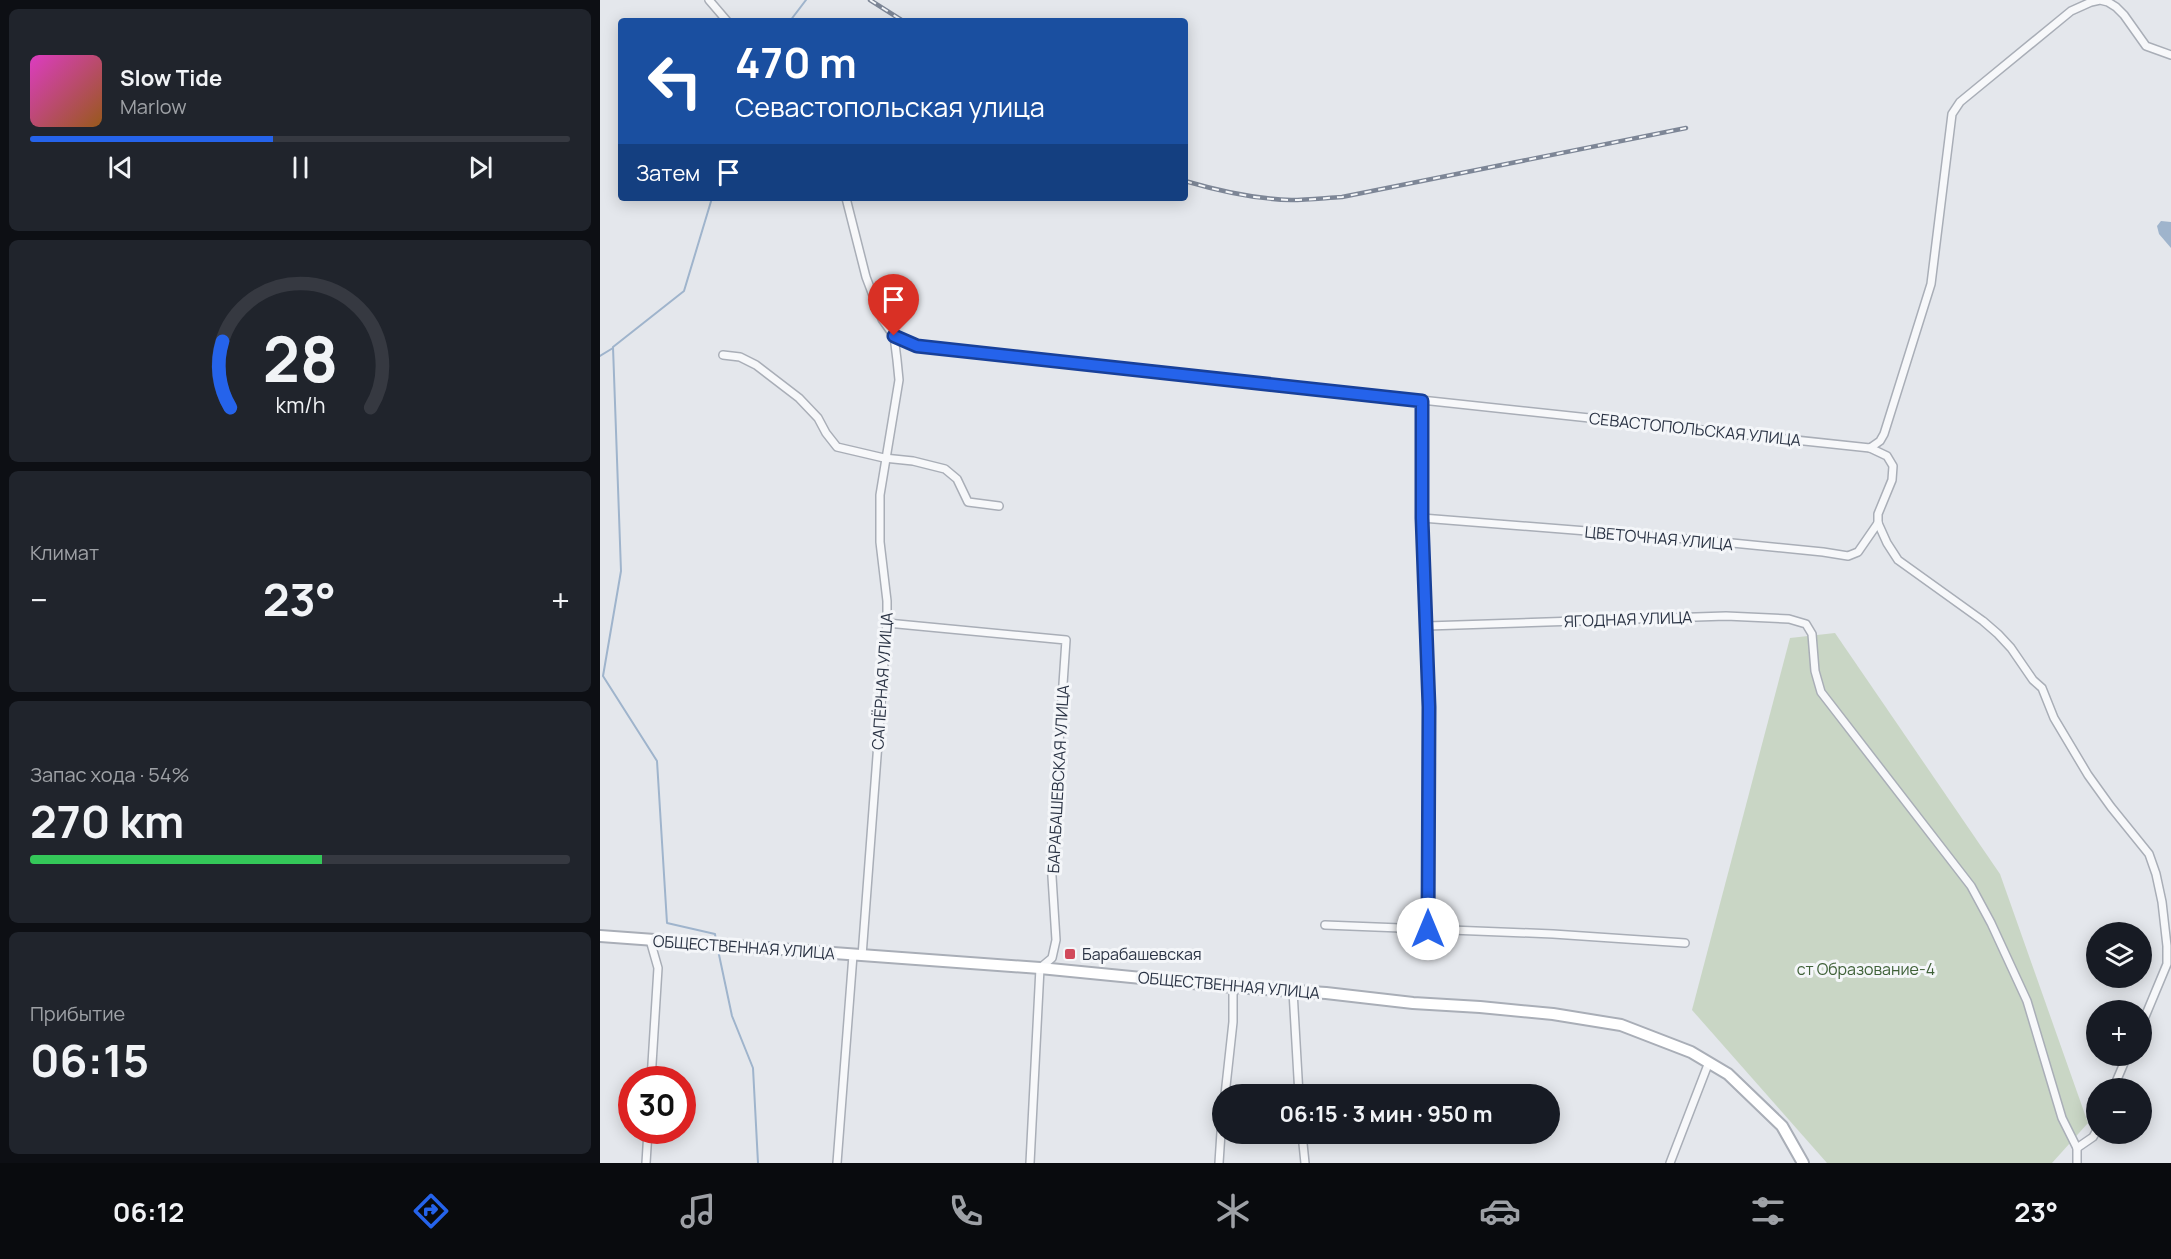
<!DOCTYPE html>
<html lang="ru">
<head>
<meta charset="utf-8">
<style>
	:root { --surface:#171b24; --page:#20242c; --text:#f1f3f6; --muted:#9ea1a6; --line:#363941; --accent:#2563eb }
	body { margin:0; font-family:Manrope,sans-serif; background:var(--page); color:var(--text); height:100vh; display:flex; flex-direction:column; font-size:22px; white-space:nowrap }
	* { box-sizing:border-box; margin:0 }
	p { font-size:20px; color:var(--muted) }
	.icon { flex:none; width:33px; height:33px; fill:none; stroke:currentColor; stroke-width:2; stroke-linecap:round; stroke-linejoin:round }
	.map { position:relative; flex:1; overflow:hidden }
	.panel { display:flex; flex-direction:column; gap:9px; padding:9px; background:#0d0f14; width:600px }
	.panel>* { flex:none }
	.banner { position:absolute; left:18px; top:18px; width:570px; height:183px; border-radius:6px; box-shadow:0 3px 15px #0003; background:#1a4fa0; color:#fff; overflow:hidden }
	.fabs { position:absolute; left:1486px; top:922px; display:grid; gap:12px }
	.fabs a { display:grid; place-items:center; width:66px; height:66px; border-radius:50%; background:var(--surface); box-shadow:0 3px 15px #0003; font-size:30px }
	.speed { position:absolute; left:18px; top:1066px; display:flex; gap:12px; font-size:30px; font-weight:700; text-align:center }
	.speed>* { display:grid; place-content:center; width:78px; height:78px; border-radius:50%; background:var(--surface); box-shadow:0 3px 15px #0003; line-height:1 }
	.speed .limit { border:9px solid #d22; background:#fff; color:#111 }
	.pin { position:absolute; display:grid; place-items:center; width:51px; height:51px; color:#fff; margin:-62px -26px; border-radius:50% 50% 50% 0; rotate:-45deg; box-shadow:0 0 6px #0007 }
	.pin .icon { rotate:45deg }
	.me { position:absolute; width:66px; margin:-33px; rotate:0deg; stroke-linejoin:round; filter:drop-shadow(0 0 4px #0008) }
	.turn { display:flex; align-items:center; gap:21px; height:126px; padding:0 18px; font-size:27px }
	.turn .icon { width:78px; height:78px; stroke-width:2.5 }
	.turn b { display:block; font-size:42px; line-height:51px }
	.then { display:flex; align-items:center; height:57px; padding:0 18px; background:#0003; gap:12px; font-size:22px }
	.big { font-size:45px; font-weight:700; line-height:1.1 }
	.panel .widget { flex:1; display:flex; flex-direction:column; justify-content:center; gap:9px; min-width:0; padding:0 21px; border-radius:9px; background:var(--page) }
	.panel .dial { align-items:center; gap:0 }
	.dial svg { height:156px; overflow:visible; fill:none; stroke:var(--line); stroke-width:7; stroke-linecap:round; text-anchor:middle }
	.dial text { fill:var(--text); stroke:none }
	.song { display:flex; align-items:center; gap:18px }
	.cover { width:72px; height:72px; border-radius:9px; background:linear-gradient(135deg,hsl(310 70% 55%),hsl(30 70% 35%)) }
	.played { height:6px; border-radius:3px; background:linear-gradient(90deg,var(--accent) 45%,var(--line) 45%) }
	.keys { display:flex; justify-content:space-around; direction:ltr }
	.heat { display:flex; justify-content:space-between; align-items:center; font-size:33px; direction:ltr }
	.charge { height:9px; border-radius:4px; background:linear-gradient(90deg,#34c759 54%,var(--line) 0) }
	.trip { position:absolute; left:612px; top:1084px; width:348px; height:60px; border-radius:30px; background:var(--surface); box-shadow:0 3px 15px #0003; font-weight:700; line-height:60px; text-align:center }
	.menu { display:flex; height:96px; justify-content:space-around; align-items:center; background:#090b0e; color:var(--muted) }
	.menu .icon { width:42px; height:42px }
	.menu .active { color:var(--accent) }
	.menu b { font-size:27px; color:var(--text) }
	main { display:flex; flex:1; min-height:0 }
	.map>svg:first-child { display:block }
	.green { fill:#c9d6c5 }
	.water { fill:#9fb4cc }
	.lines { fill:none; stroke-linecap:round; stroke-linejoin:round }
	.stream { stroke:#9fb4cc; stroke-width:2 }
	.street-casing { stroke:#a9aeb7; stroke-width:10 }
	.secondary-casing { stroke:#a9aeb7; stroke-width:14 }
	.street { stroke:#f7f8fa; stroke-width:7 }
	.secondary { stroke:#fff; stroke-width:10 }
	.rail-casing { stroke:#7d8696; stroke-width:4.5 }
	.rail { stroke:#f4f6f9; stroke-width:2; stroke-dasharray:7; stroke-linecap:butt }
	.route-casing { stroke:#184099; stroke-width:15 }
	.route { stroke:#2563eb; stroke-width:10 }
	.poi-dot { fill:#d1495b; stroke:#f4f6f9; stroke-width:2 }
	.labels { text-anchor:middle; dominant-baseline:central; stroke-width:6; stroke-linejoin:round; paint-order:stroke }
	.street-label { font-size:16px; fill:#2b3445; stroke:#f4f6f9 }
	.poi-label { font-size:16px; fill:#2b3445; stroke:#f4f6f9; text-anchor:start }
	.park-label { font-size:16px; fill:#3f6138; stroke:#f4f6f9 }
</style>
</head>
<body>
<main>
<section class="panel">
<div class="widget">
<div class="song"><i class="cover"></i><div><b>Slow Tide</b><p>Marlow</p></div></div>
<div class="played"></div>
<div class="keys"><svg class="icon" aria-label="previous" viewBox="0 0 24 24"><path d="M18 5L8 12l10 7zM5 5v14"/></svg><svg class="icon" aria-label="pause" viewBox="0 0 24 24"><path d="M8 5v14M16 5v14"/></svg><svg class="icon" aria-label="next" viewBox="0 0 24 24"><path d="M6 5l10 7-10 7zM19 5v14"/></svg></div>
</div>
<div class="widget dial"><svg viewBox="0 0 100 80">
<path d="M14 69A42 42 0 1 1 86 69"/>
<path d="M14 69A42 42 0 0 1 10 35" stroke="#2563eb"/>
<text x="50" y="56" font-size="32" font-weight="700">28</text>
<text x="50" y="72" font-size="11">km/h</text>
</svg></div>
<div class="widget"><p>Климат</p>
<div class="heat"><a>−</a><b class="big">23°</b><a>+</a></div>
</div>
<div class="widget"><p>Запас хода · 54%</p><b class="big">270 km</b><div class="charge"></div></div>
<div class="widget"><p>Прибытие</p><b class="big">06:15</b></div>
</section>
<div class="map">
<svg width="1571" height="1163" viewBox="0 0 1571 1163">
	<rect width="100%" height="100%" fill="#e4e7ec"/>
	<polygon class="green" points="1235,633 1400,874 1488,1123 1452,1163 1227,1163 1092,1010 1190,638"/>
	<polygon class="water" points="1561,221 1571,222 1571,248 1559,234 1557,226"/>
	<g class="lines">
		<g class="stream">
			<polyline points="190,21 206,0"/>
			<polyline points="112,198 84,291 13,347 21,571 3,676 57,761 67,923 115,934 116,941"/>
			<polyline points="0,356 13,348"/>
			<polyline points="118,950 132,1016 153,1068 158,1163"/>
		</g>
		<g class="street-casing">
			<g id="street">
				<polyline points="109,0 127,21"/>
				<polyline points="246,198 266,277 282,319 294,336 297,360 299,380 280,495 280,542 287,601 287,623 262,956"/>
				<polyline points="294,336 317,346 1270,448 1280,441 1284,434 1331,284 1352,114 1360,102 1471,11 1491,2 1500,0 1508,2 1516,7 1524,15 1546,46 1571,55"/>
				<polyline points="123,355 140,357 156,365 199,398 218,418 226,433 237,447 284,458 313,461 345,469 357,479 368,502 399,506"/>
				<polyline points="822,401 822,518 829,707 828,929"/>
				<polyline points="1270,448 1287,456 1293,466 1292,480 1278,514 1278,523 1287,543 1298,560 1383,621 1398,634 1411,648 1433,680 1442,688 1454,718 1488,775 1511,807 1549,854 1556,874 1562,902 1567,946 1567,964 1542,1024"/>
				<polyline points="822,518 1112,541 1223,552 1248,556 1258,552 1278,523"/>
				<polyline points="287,623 466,640 451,861 456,940 452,958 440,968 430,1163"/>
				<polyline points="827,626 1126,616 1189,619 1206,624 1212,634 1215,671 1221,692 1371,886 1391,923 1427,1001 1462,1118 1477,1148 1477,1163"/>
				<polyline points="725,925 953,934 1085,943"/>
				<polyline points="50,940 58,968 51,1080"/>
				<polyline points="693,991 699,1095"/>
				<polyline points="1513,1089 1527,1056"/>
				<polyline points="625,1095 633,1022 633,987"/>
				<polyline points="702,1134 705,1163"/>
				<polyline points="1477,1148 1493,1137 1497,1130"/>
				<polyline points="46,1163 48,1131"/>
				<polyline points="237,1163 253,955"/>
				<polyline points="619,1163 622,1117"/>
				<polyline points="1070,1163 1109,1062"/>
			</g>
		</g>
		<g class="secondary-casing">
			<polyline id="secondary" points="0,936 440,968 633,987 726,993 813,1003 880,1007 953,1014 1021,1025 1091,1052 1128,1074 1182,1126 1203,1163"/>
		</g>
		<use href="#street" class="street"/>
		<use href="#secondary" class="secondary"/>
		<g class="rail-casing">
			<g id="rail">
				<polyline points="270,0 303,21"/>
				<path d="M585,181c34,10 69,18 106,19 17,0 34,-2 51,-3l344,-69"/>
			</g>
		</g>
		<use href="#rail" class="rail"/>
	</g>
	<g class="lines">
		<g class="route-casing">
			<polyline id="route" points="294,336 317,346 822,401 822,518 829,707 828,929"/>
		</g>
		<use href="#route" class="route"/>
	</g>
	<rect class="poi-dot" x="464" y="948" width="12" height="12" rx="3"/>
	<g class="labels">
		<g class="street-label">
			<text transform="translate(1095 429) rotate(6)">СЕВАСТОПОЛЬСКАЯ УЛИЦА</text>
			<text transform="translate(1059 538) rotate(5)">ЦВЕТОЧНАЯ УЛИЦА</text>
			<text transform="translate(1028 619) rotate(-2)">ЯГОДНАЯ УЛИЦА</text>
			<text transform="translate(282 681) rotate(-86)">САПЁРНАЯ УЛИЦА</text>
			<text transform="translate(458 779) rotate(-87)">БАРАБАШЕВСКАЯ УЛИЦА</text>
			<text transform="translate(144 947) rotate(4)">ОБЩЕСТВЕННАЯ УЛИЦА</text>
			<text transform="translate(629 985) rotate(5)">ОБЩЕСТВЕННАЯ УЛИЦА</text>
		</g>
		<g class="poi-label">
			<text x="482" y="954">Барабашевская</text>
		</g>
		<g class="park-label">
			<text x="1266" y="969">ст Образование-4</text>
		</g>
	</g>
</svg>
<div class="fabs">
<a><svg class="icon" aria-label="layers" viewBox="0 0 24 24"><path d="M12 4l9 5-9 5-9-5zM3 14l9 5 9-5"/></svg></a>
<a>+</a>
<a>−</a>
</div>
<div class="speed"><div class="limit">30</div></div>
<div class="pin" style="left:294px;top:336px;background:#d93025"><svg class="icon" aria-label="arrive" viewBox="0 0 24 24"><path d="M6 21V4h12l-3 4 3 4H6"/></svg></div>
<svg class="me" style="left:828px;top:929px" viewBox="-20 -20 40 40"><circle r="19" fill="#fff"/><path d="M0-13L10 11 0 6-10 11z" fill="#2563eb"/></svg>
<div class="trip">06:15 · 3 мин · 950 m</div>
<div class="banner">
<div class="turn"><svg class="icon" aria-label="left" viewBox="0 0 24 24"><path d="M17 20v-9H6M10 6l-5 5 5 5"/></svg><div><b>470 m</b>Севастопольская улица</div></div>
<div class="then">Затем<svg class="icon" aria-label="arrive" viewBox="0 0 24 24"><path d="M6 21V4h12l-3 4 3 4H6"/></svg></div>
</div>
</div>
</main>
<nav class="menu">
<b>06:12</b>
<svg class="icon active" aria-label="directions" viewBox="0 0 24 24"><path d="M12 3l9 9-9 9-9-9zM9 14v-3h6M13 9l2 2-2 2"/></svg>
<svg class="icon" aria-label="music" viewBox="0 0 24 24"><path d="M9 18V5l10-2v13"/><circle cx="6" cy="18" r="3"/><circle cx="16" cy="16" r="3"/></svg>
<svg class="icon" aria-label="phone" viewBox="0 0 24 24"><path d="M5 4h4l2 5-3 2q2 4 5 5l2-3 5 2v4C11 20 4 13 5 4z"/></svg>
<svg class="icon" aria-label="climate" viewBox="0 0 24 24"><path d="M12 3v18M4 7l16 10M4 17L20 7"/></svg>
<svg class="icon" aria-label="car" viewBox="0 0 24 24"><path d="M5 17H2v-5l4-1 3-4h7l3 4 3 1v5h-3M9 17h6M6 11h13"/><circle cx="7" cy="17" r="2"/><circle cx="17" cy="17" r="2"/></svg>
<svg class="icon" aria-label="filters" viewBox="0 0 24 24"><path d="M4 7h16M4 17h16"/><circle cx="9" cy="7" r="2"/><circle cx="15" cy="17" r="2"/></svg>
<b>23°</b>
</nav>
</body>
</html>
